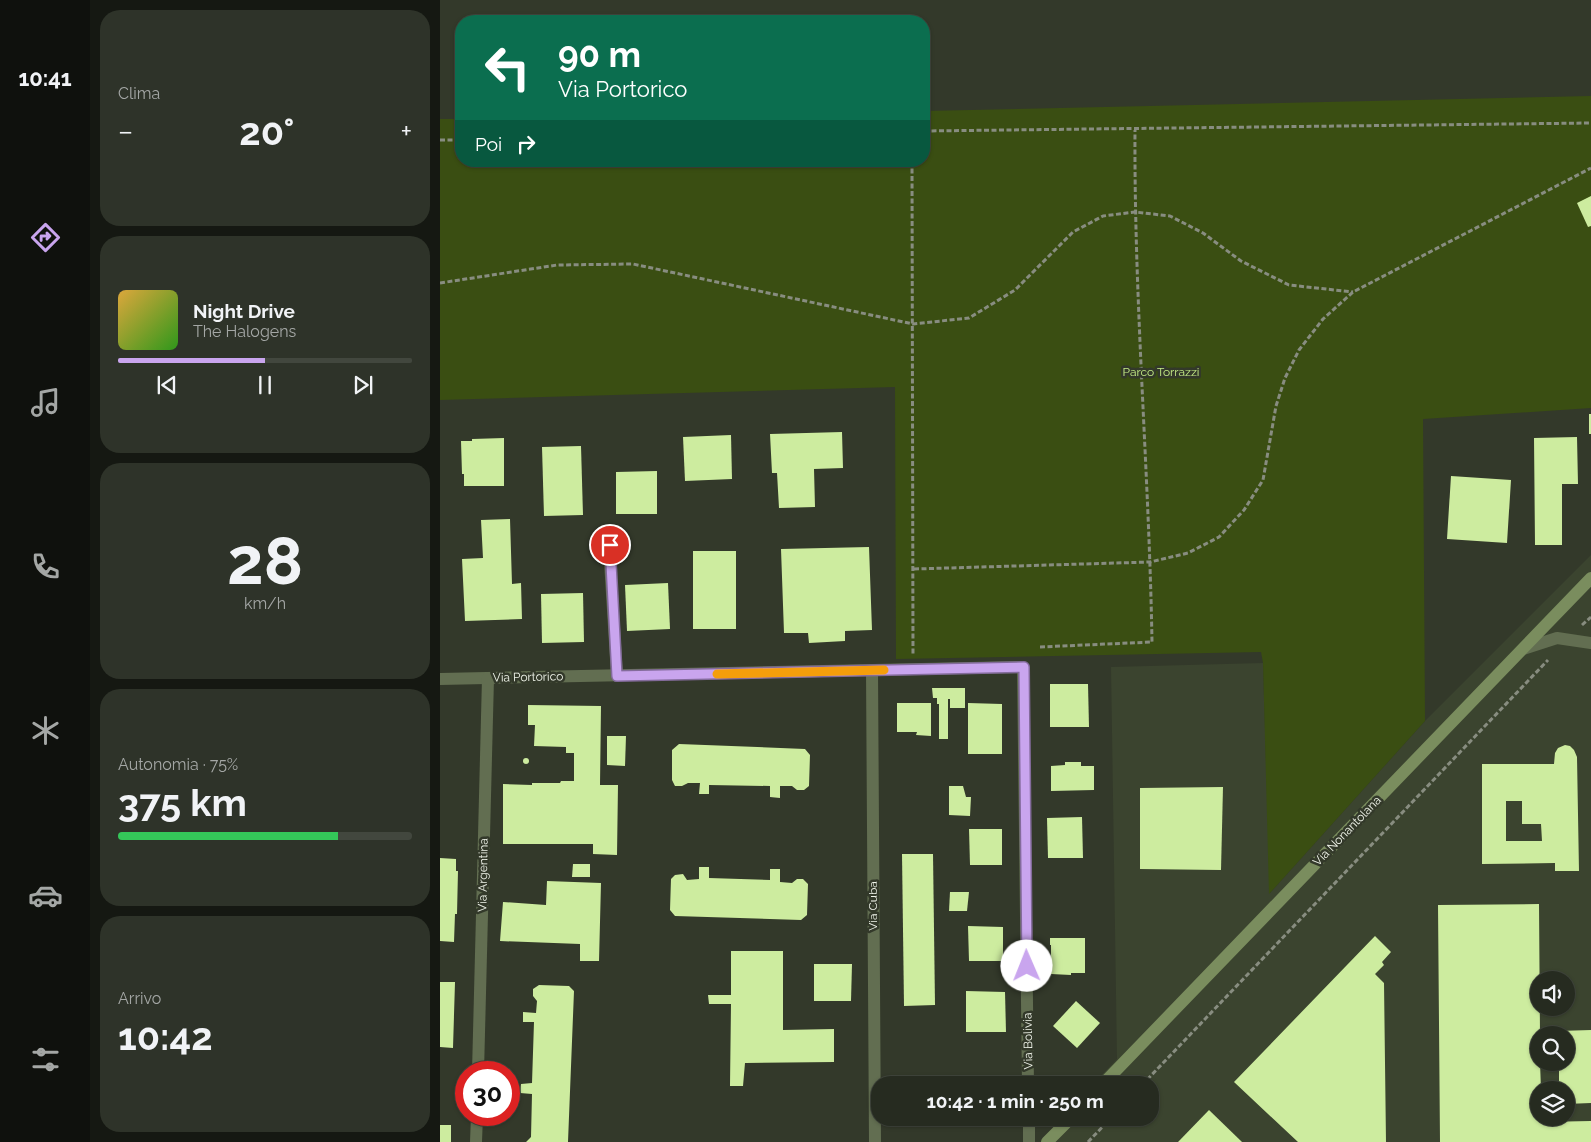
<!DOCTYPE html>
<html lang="it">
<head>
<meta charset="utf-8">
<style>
	:root { --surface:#262b20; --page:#2e3329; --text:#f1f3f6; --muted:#a4a7a5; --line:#42473e; --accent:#c9a5ee }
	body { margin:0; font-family:Raleway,sans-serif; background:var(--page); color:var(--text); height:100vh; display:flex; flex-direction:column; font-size:19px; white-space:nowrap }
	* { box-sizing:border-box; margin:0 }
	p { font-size:16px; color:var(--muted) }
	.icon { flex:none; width:28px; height:28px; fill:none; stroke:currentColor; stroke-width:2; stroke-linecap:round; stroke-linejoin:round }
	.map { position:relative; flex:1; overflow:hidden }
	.side { display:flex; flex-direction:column; gap:10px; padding:10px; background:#151812; width:350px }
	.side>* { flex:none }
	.guide { position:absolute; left:15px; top:15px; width:475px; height:152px; border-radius:20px; box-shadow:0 1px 4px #0004,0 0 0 1px var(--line); background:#0b6e4f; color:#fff; overflow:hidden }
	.buttons { position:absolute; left:1090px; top:971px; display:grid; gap:10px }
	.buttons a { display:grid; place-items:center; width:45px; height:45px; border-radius:50%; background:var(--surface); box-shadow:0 1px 4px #0004,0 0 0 1px var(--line); font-size:25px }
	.speed { position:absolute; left:15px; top:1061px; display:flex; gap:10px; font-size:25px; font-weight:700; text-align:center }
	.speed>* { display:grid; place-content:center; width:65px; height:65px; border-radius:50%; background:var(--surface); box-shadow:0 1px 4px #0004,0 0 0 1px var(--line); line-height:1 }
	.speed .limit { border:8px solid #d22; background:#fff; color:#111 }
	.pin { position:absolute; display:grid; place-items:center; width:42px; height:42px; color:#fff; margin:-21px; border:2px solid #fff; border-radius:50%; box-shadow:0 1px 5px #0007 }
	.me { position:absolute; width:55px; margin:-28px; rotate:359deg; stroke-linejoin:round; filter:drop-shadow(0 0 4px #0008) }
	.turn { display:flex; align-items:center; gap:18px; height:105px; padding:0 20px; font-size:22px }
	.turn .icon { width:65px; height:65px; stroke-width:2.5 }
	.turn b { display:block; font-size:35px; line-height:42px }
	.then { display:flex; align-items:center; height:48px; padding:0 20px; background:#0003; gap:10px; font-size:19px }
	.big { font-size:38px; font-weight:700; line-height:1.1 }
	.side .widget { flex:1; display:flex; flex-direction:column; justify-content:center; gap:8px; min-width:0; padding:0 18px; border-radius:20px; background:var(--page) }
	.side .dial { align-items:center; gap:0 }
	.dial b { font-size:65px; line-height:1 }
	.song { display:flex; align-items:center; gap:15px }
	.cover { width:60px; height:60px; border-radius:8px; background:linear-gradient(135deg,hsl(40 70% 55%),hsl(110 70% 35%)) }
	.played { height:5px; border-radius:2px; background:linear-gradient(90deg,var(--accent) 50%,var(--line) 50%) }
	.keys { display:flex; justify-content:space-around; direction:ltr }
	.heat { display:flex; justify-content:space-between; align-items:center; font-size:28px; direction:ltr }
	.charge { height:8px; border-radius:4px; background:linear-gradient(90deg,#34c759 75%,var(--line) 0) }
	.trip { position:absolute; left:431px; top:1076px; width:288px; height:50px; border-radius:20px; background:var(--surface); box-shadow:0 1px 4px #0004,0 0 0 1px var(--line); font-weight:700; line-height:50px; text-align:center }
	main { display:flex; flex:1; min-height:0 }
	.menu { display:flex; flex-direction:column; width:90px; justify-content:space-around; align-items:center; background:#0f110d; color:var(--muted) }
	.menu .icon { width:35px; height:35px }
	.menu .active { color:var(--accent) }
	.menu b { font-size:22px; color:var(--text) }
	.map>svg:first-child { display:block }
	.built { fill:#3b442f; fill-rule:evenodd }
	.green { fill:#3a4e12 }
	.building { fill:#cdec9f; fill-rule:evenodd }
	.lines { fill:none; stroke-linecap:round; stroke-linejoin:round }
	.path { stroke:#888d80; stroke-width:3; stroke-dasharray:5 2.5; stroke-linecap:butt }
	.service { stroke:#626e51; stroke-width:12 }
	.minor { stroke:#626e51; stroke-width:12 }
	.secondary { stroke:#7a8d5e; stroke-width:12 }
	.route-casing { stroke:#836b9b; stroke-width:12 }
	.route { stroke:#c9a5ee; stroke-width:9 }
	.slow { stroke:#f59e0b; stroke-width:9 }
	.labels { text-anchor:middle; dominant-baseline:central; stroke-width:5; stroke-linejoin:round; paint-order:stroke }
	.park-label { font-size:12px; fill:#c5ed87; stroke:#33392a }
	.street-label { font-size:12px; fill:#f0f4ea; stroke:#33392a }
</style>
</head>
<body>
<main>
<nav class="menu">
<b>10:41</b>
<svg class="icon active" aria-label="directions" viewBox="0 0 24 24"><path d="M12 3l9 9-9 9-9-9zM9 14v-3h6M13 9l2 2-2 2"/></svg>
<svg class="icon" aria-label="music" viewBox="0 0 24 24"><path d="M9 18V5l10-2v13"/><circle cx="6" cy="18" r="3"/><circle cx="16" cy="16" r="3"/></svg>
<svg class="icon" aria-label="phone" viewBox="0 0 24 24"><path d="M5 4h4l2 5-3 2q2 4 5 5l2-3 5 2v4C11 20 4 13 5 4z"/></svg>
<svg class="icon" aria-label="climate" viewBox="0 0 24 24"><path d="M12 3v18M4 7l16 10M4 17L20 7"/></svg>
<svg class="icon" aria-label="car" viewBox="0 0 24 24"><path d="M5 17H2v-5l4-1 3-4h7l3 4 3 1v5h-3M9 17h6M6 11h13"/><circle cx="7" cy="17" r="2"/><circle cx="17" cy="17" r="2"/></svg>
<svg class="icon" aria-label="filters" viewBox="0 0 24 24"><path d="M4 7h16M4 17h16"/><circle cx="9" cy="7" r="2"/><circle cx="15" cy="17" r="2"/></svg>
</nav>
<section class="side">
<div class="widget"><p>Clima</p>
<div class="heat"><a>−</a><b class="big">20°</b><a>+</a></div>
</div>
<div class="widget">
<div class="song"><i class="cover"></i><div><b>Night Drive</b><p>The Halogens</p></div></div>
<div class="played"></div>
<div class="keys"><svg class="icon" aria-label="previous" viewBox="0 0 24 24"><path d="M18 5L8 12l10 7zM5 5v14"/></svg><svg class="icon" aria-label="pause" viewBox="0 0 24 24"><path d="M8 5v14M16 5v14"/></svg><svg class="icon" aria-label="next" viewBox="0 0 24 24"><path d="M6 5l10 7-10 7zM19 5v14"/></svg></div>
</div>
<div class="widget dial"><b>28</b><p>km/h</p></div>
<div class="widget"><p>Autonomia · 75%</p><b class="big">375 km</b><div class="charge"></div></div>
<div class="widget"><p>Arrivo</p><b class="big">10:42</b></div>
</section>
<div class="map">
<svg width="1151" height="1142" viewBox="0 0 1151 1142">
	<rect width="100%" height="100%" fill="#33392a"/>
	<path class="built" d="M1151,555v587h-543l6,-18 6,-6h90v-33h-58l25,-26 -6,-392 152,-4 7,230 155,-172zM1099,980h27v28h-27zM1099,1035h27v27h-27zM1099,1090h27v28h-27z"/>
	<polygon class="green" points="1151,96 1151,408 983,419 985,721 829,894 823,663 821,652 456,659 455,387 0,400 0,119 21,119 21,161 484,161 484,111"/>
	<g class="building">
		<polygon points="1151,196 1151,226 1148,227 1137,203"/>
		<rect x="1149" y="414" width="2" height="20"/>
		<polygon points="402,432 403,468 374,469 375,507 339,508 337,473 332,473 330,434"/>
		<polygon points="291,435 292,479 245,481 243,437"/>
		<polygon points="1137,437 1138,484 1122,484 1122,545 1095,545 1094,438"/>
		<polygon points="64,438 64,486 24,486 24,474 22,474 21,441 32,441 32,439"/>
		<polygon points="141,446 143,515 104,516 102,447"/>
		<polygon points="217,471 217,514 176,514 176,472"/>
		<polygon points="1011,476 1071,480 1067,543 1007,539"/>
		<polygon points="70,519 72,584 81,583 82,619 25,621 22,559 43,558 41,520"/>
		<polygon points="429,547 432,630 405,631 405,641 369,643 368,633 344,633 341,549"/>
		<rect x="253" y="551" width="43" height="78"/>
		<polygon points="228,583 230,629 187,631 185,585"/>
		<polygon points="143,593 144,642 102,643 101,594"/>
		<polygon points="610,684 648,684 649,727 610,727"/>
		<polygon points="492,688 525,688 525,708 510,708 510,699 508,699 508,739 499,739 499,704 497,704 497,698 493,698"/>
		<polygon points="457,703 491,703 491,736 476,735 477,732 457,732"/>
		<polygon points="528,703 562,704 562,754 528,754"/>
		<polygon points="88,705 161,706 160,785 178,785 177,855 153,854 153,844 63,844 63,784 92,785 92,783 120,783 121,781 134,781 134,753 126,753 126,747 94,746 95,725 88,725"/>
		<polygon points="167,736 186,736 185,766 167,765"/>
		<polygon points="239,744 365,749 370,755 369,786 364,790 357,790 352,786 340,786 340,798 330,797 330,786 269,785 269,794 259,794 260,783 248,783 242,786 235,786 232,780 232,750"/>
		<path d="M1125,745l5,1 4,4 3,7 2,114h-24v-8l-73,1v-100h72l1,-11 3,-5zM1066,801h16v23h19l1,17h-36z"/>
		<circle cx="86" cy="761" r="3"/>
		<polygon points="625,762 641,762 641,766 654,766 654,790 611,791 611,766 625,765"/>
		<polygon points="509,786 523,786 526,797 531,797 530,816 509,815"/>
		<polygon points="783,787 781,870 700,869 700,788"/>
		<polygon points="642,817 643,858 608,858 607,818"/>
		<polygon points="529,829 562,829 562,865 530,865"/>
		<polygon points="462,854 493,854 495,1005 464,1006"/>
		<polygon points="0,858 16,859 16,871 18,871 17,914 15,914 14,942 0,941"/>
		<polygon points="133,864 150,864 150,877 132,877"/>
		<polygon points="259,867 269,867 269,878 330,880 330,869 340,869 340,882 352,883 357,879 363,879 368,884 367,915 361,920 235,916 230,910 231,879 235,875 243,874 247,880 259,879"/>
		<polygon points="107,881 161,883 159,961 140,961 140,944 60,941 63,902 106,905"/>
		<polygon points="510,892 529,892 527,911 509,911"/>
		<polygon points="1099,904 1100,1035 1099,1035 1099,1062 1100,1062 1101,1090 1099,1090 1099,1118 1101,1118 1101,1122 1151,1121 1151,1142 1000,1142 998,905"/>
		<polygon points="528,926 563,927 563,961 529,961"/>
		<polygon points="935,936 951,952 942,962 944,965 935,974 944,983 946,1142 858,1142 794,1082"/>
		<polygon points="610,938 645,938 645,973 631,973 631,975 611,974 611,945 610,945"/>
		<polygon points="291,951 343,951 343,1030 394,1029 394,1062 305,1063 303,1086 290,1086 291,1004 269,1004 268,995 291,995"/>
		<polygon points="374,964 412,964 411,1001 374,1001"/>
		<polygon points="0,982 15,982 13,1048 0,1047"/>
		<polygon points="99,985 129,986 134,991 128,1142 86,1142 91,1137 92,1094 80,1093 81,1084 92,1083 94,1022 83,1022 83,1012 96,1013 97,1001 93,996 93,989"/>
		<polygon points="526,991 565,992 566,1032 526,1032"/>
		<polygon points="636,1001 660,1023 637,1048 613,1026"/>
		<polygon points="1151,1030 1151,1103 1126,1104 1126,1090 1119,1090 1119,1062 1126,1062 1126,1035 1118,1035 1118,1031"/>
		<polygon points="769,1110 802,1142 738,1142"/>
		<rect x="0" y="1125" width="11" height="17"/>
	</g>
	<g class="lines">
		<g class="path">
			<polyline points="484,131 1151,123"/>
			<polyline points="0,140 21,140"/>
			<polyline points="472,161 473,654"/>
			<polyline points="0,283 117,265 193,264 473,324 529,318 575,290 633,232 663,216 695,212 730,216 763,233 801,261 849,285 913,292"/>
			<polyline points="474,569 710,562 748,553 779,537 804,510 823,480 836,406 845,378 859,350 883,319 913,292 1151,168"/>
			<polyline points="1142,625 1151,617"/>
			<path d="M600,647l112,-5c-3,-171 -18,-341 -17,-512"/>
			<polyline points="702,1085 1108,660"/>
			<polyline points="648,1142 671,1118"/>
		</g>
		<polyline class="service" points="1083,649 1117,638 1151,643"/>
		<g class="minor">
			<polyline points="169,545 177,676"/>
			<polyline points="432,670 435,1142"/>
			<polyline points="0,679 583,667 588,1085"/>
			<polyline points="38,1072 48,678"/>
			<polyline points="589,1118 589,1142"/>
			<polyline points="36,1142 37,1115"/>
		</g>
		<g class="secondary">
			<polyline points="662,1085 1151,578"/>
			<polyline points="607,1142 631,1118"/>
		</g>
	</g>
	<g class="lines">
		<g class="route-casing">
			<polyline id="route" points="170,545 177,676 584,667 587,966"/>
		</g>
		<use href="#route" class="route"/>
		<polyline class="slow" points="277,674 444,670"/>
	</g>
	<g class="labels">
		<g class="park-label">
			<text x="721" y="372">Parco Torrazzi</text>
		</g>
		<g class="street-label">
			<text transform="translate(88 677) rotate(-1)">Via Portorico</text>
			<text transform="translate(907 831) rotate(-46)">Via Nonantolana</text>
			<text transform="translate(43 875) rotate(-89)">Via Argentina</text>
			<text transform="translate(433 906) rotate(-90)">Via Cuba</text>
			<text transform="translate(588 1041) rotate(-91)">Via Bolivia</text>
		</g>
	</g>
</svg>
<div class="buttons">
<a><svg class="icon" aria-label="sound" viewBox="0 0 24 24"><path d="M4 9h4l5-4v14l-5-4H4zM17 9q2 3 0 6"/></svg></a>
<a><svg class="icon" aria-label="search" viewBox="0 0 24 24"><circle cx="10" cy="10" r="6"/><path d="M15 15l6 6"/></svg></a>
<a><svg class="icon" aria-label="layers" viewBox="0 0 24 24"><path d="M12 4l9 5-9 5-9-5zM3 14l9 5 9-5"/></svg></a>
</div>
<div class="speed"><div class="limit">30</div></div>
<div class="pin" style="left:170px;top:545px;background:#d93025"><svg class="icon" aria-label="arrive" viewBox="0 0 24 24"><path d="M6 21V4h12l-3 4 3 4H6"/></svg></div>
<svg class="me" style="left:587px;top:966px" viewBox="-20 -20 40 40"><circle r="19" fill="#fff"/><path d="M0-13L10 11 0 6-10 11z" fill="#c9a5ee"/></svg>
<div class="trip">10:42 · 1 min · 250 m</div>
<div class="guide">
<div class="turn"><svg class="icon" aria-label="left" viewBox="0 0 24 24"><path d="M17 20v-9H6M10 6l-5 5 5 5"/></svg><div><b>90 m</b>Via Portorico</div></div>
<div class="then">Poi<svg class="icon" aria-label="right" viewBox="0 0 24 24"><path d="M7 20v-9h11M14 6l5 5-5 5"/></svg></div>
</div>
</div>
</main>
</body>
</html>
